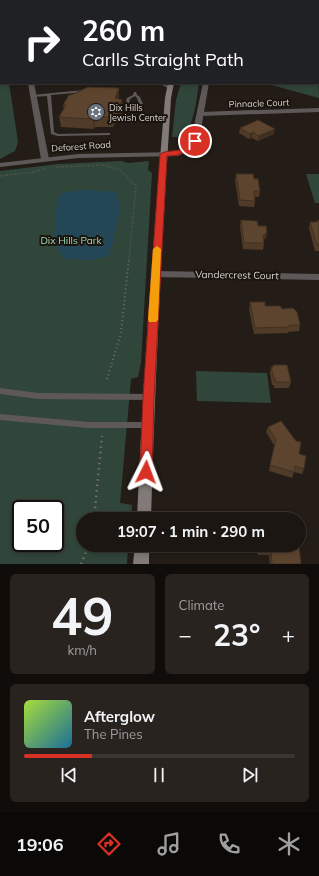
<!DOCTYPE html>
<html lang="en">
<head>
<meta charset="utf-8">
<style>
	:root { --surface:#1b1611; --page:#28231f; --text:#f1f3f6; --muted:#a09f9f; --line:#393531; --accent:#d93025 }
	body { margin:0; font-family:Mulish,sans-serif; background:var(--page); color:var(--text); height:100vh; display:flex; flex-direction:column; font-size:15px; white-space:nowrap }
	* { box-sizing:border-box; margin:0 }
	p { font-size:13px; color:var(--muted) }
	.icon { flex:none; width:22px; height:22px; fill:none; stroke:currentColor; stroke-width:2; stroke-linecap:round; stroke-linejoin:round }
	.map { position:relative; height:564px; overflow:hidden }
	.drawer { display:flex; flex-direction:column; gap:10px; padding:10px; background:#0f0c09; flex:1 }
	.drawer>* { flex:none }
	.top-card { position:absolute; left:0px; top:0px; width:319px; height:84px; box-shadow:0 2px 6px #0003,0 0 0 1px var(--line); background:#202124; color:#fff; overflow:hidden }
	.speed { position:absolute; left:12px; top:500px; display:flex; gap:8px; font-size:20px; font-weight:700; text-align:center }
	.speed>* { display:grid; place-content:center; width:52px; height:52px; border-radius:50%; background:var(--surface); box-shadow:0 2px 6px #0003,0 0 0 1px var(--line); line-height:1 }
	.speed .limit { border:2px solid #111; border-radius:6px; background:#fff; color:#111 }
	.pin { position:absolute; display:grid; place-items:center; width:34px; height:34px; color:#fff; margin:-17px; border:2px solid #fff; border-radius:50%; box-shadow:0 1px 4px #0007 }
	.me { position:absolute; width:44px; margin:-22px; rotate:3deg; stroke-linejoin:round; filter:drop-shadow(0 0 3px #0008) }
	.turn { display:flex; align-items:center; gap:14px; height:84px; padding:0 16px; font-size:18px }
	.turn .icon { width:52px; height:52px; stroke-width:2.5 }
	.turn b { display:block; font-size:28px; line-height:34px }
	.big { font-size:30px; font-weight:700; line-height:1.1 }
	.drawer .widget { flex:1; display:flex; flex-direction:column; justify-content:center; gap:6px; min-width:0; padding:0 14px; border-radius:6px; background:var(--page) }
	.drawer .dial { align-items:center; gap:0 }
	.dial b { font-size:52px; line-height:1 }
	.song { display:flex; align-items:center; gap:12px }
	.cover { width:48px; height:48px; border-radius:6px; background:linear-gradient(135deg,hsl(80 70% 55%),hsl(200 70% 35%)) }
	.played { height:4px; border-radius:2px; background:linear-gradient(90deg,var(--accent) 25%,var(--line) 25%) }
	.keys { display:flex; justify-content:space-around; direction:ltr }
	.heat { display:flex; justify-content:space-between; align-items:center; font-size:22px; direction:ltr }
	.drawer .tiles { flex:1; display:grid; gap:10px; grid-template-columns:1fr 1fr }
	.widget:last-child { grid-column:span 2 }
	.trip { position:absolute; left:76px; top:512px; width:230px; height:40px; border-radius:20px; background:var(--surface); box-shadow:0 2px 6px #0003,0 0 0 1px var(--line); font-weight:700; line-height:40px; text-align:center }
	.dock { display:flex; height:64px; justify-content:space-around; align-items:center; background:#0b0907; color:var(--muted) }
	.dock .icon { width:28px; height:28px }
	.dock .on { color:var(--accent) }
	.dock b { font-size:18px; color:var(--text) }
	.map>svg:first-child { display:block }
	.green { fill:#31463a; fill-rule:evenodd }
	.water { fill:#244758 }
	.lines { fill:none; stroke-linecap:round; stroke-linejoin:round }
	.path-far2 { stroke:#746e68; stroke-width:1.5; stroke-dasharray:0.5 2; stroke-linecap:butt }
	.path-far1 { stroke:#746e68; stroke-width:2; stroke-dasharray:1 3; stroke-linecap:butt }
	.path { stroke:#746e68; stroke-width:2.5; stroke-dasharray:1.5 4; stroke-linecap:butt }
	.service { fill:#5e5958; fill-rule:evenodd }
	.minor { fill:#5e5958; fill-rule:evenodd }
	.tertiary { fill:#5e5958; fill-rule:evenodd }
	.secondary { fill:#827a78; fill-rule:evenodd }
	.wall { fill:#503a28 }
	.shaded-wall { fill:#413020 }
	.building { fill:#5d442e; stroke:#413020 }
	.route { fill:#d93025; stroke:#8d1f18 }
	.slow { fill:#f59e0b }
	.labels { text-anchor:middle; dominant-baseline:central; stroke-width:4; stroke-linejoin:round; paint-order:stroke }
	.far-street-label { font-size:9px; fill:#d9d4d0; stroke:#1b140e }
	.far-poi-label { font-size:9px; fill:#d9d4d0; stroke:#1b140e; text-anchor:start }
	.park-label { font-size:10px; fill:#9fdab6; stroke:#1b140e }
	.street-label { font-size:10px; fill:#d9d4d0; stroke:#1b140e }
</style>
</head>
<body>
<div class="map">
<svg width="319" height="564" viewBox="0 0 319 564">
	<rect width="100%" height="100%" fill="#241d17"/>
	<g class="green">
		<polygon points="0,65 1,83 9,83 18,142 15,151 0,159"/>
		<polygon points="318,68 319,98 264,83 318,83"/>
		<path d="M181,83h18c-3,18 -4,39 -16,54h-11l4,-37z"/>
		<path d="M121,161l7,2 21,-2 -1,9 4,3 -11,190 -3,14 -7,2 -11,124 12,2 -1,14h-48v26h45l-1,19h-127v-393l58,-7zM21,509h34v34h-34z"/>
		<polygon points="306,174 319,174 319,203 315,203"/>
		<polygon points="196,371 267,373 271,403 197,401"/>
	</g>
	<polygon class="water" points="86,190 116,192 120,208 113,242 108,256 93,260 63,259 54,242 57,197 66,192"/>
	<g class="lines">
		<g class="path-far2">
			<polyline points="56,167 104,165 120,170 136,186 129,259"/>
			<polyline points="0,176 34,172 46,168"/>
		</g>
		<polyline class="path-far1" points="107,379 121,333 129,258"/>
		<g class="path">
			<polyline points="94,519 102,436"/>
			<polyline points="81,564 89,545"/>
		</g>
		<g class="service">
			<polygon points="159,83 163,83 172,88 169,89"/>
			<polygon points="84,90 85,90 85,92 51,95 54,132 58,134 109,133 110,133 110,135 58,136 51,134 47,96 33,97 32,97 32,95"/>
			<path d="M134,92h2l1,3 3,2 3,7 -6,4 -12,-3 2,-7 6,-3zM135,96l2,2 2,6 -3,2 -7,-2 1,-5z"/>
			<polygon points="0,388 38,393 148,394 150,395 151,397 150,399 148,400 38,399 0,394"/>
			<polygon points="0,414 88,422 147,422 149,423 150,425 149,427 147,428 88,428 0,420"/>
		</g>
		<g class="minor">
			<rect x="202" y="0" width="12" height="1"/>
			<rect x="318" y="33" width="1" height="4"/>
			<rect x="0" y="53" width="1" height="4"/>
			<polygon points="28,83 34,83 49,159 45,161 41,159"/>
			<polygon points="319,108 319,112 200,116 197,114 200,112"/>
			<polygon points="155,271 319,274 319,280 155,277 150,274"/>
		</g>
		<g class="tertiary">
			<rect x="318" y="11" width="1" height="2"/>
			<polygon points="203,83 209,83 199,141 190,151 178,156 78,158 0,167 0,163 78,154 174,152 184,147 191,140"/>
		</g>
		<g class="secondary">
			<rect x="215" y="0" width="4" height="1"/>
			<path d="M168,83h6l-3,15c-9,140 -16,280 -20,421h-14c6,-141 16,-281 28,-421z"/>
			<polygon points="135,545 149,545 149,564 133,564"/>
		</g>
	</g>
	<g class="wall">
		<polygon points="138,0 189,0 188,1 138,1"/>
		<polygon points="119,88 119,99 122,100 123,110 118,121 116,121 113,127 95,127 94,129 61,127 59,117 64,109 63,105 71,95"/>
		<polygon points="240,128 274,134 258,141 252,138 249,139 239,133"/>
		<polygon points="236,174 254,179 260,191 259,197 255,197 255,201 254,207 239,206 235,180"/>
		<polygon points="241,220 258,226 267,232 266,238 263,240 264,243 263,250 243,249 240,226"/>
		<polygon points="319,220 319,251 315,251 309,228 310,222 316,222"/>
		<polygon points="250,302 265,306 282,309 300,325 299,331 288,332 288,333 254,334 249,309"/>
		<polygon points="273,365 291,382 289,388 274,388 274,385 272,385 270,373 271,367 273,367"/>
		<polygon points="268,427 299,454 304,469 302,474 294,472 292,478 269,471 274,445 266,432"/>
		<polygon points="257,545 299,545 301,564 270,564 269,555 258,555"/>
	</g>
	<g class="shaded-wall">
		<polygon points="119,88 119,98 115,108 115,98"/>
		<polygon points="122,100 123,110 118,121 118,111"/>
		<polygon points="115,111 116,121 113,127 113,117"/>
		<polygon points="94,117 95,127 94,129 93,119"/>
		<polygon points="275,129 274,134 258,141 258,136"/>
		<polygon points="253,132 252,138 249,139 250,134"/>
		<polygon points="267,232 266,238 262,242 263,236"/>
	</g>
	<g class="building">
		<polygon points="151,0 186,0 185,1 158,1"/>
		<polygon points="88,87 119,88 115,98 122,100 118,111 115,111 113,117 94,117 93,119 59,117 66,105 63,105 69,95 71,95"/>
		<polygon points="258,120 275,129 258,136 253,132 250,134 240,128"/>
		<polygon points="236,174 253,174 254,179 258,179 260,191 254,191 255,201 240,200"/>
		<polygon points="241,220 257,221 258,226 266,226 267,232 263,236 264,243 244,243"/>
		<polygon points="319,220 319,245 317,245 310,222 316,222"/>
		<polygon points="250,302 265,302 265,306 280,306 282,309 293,308 297,312 300,325 289,325 289,327 255,328"/>
		<polygon points="273,365 287,365 291,382 276,382 275,379 274,379 271,367 273,367"/>
		<polygon points="281,421 296,441 301,442 299,454 306,456 304,469 295,466 294,472 270,465 276,440 268,427"/>
		<polygon points="260,545 299,545 301,564 272,564 271,550 260,550"/>
	</g>
	<path class="route" d="M195,139l3,2c-8,11 -17,15 -31,15l-13,241 -2,75 -2,4 -4,2 -4,-2 -2,-4 3,-75 17,-243c6,-4 15,-2 22,-5 5,-2 8,-8 13,-10z"/>
	<polygon class="slow" points="157,246 161,249 158,320 156,322 149,322 148,320 153,249"/>
	<defs>
		<g id="synagogue-disc" transform="scale(0.9)"><circle r="9.5" fill="#6b7280" stroke="#1b140e"/><path d="M0-6.5L5.6 3.2H-5.6ZM0 6.5L5.6-3.2H-5.6Z" fill="#fff"/></g>
	</defs>
	<g fill-rule="evenodd">
		<use href="#synagogue-disc" x="96" y="112"/>
	</g>
	<g class="labels">
		<g class="far-street-label">
			<text transform="translate(259 103) rotate(-2)">Pinnacle Court</text>
			<text transform="translate(81 146) rotate(-4)">Deforest Road</text>
		</g>
		<g class="far-poi-label">
			<text x="109" y="107">Dix Hills<tspan x="109" dy="10">Jewish Center</tspan></text>
		</g>
		<g class="park-label">
			<text x="71" y="240">Dix Hills Park</text>
		</g>
		<g class="street-label">
			<text transform="translate(237 275) rotate(1)">Vandercrest Court</text>
		</g>
	</g>
</svg>
<div class="speed"><div class="limit">50</div></div>
<div class="pin" style="left:195px;top:141px;background:#d93025"><svg class="icon" aria-label="arrive" viewBox="0 0 24 24"><path d="M6 21V4h12l-3 4 3 4H6"/></svg></div>
<svg class="me" style="left:146px;top:472px" viewBox="-20 -20 40 40"><path d="M0-17L14 15 0 8-14 15z" fill="#d93025" stroke="#fff" stroke-width="4"/></svg>
<div class="trip">19:07 · 1 min · 290 m</div>
<div class="top-card">
<div class="turn"><svg class="icon" aria-label="right" viewBox="0 0 24 24"><path d="M7 20v-9h11M14 6l5 5-5 5"/></svg><div><b>260 m</b>Carlls Straight Path</div></div>
</div>
</div>
<section class="drawer">
<div class="tiles">
<div class="widget dial"><b>49</b><p>km/h</p></div>
<div class="widget"><p>Climate</p>
<div class="heat"><a>−</a><b class="big">23°</b><a>+</a></div>
</div>
<div class="widget">
<div class="song"><i class="cover"></i><div><b>Afterglow</b><p>The Pines</p></div></div>
<div class="played"></div>
<div class="keys"><svg class="icon" aria-label="previous" viewBox="0 0 24 24"><path d="M18 5L8 12l10 7zM5 5v14"/></svg><svg class="icon" aria-label="pause" viewBox="0 0 24 24"><path d="M8 5v14M16 5v14"/></svg><svg class="icon" aria-label="next" viewBox="0 0 24 24"><path d="M6 5l10 7-10 7zM19 5v14"/></svg></div>
</div>
</div>
</section>
<nav class="dock">
<b>19:06</b>
<svg class="icon on" aria-label="directions" viewBox="0 0 24 24"><path d="M12 3l9 9-9 9-9-9zM9 14v-3h6M13 9l2 2-2 2"/></svg>
<svg class="icon" aria-label="music" viewBox="0 0 24 24"><path d="M9 18V5l10-2v13"/><circle cx="6" cy="18" r="3"/><circle cx="16" cy="16" r="3"/></svg>
<svg class="icon" aria-label="phone" viewBox="0 0 24 24"><path d="M5 4h4l2 5-3 2q2 4 5 5l2-3 5 2v4C11 20 4 13 5 4z"/></svg>
<svg class="icon" aria-label="climate" viewBox="0 0 24 24"><path d="M12 3v18M4 7l16 10M4 17L20 7"/></svg>
</nav>
</body>
</html>
